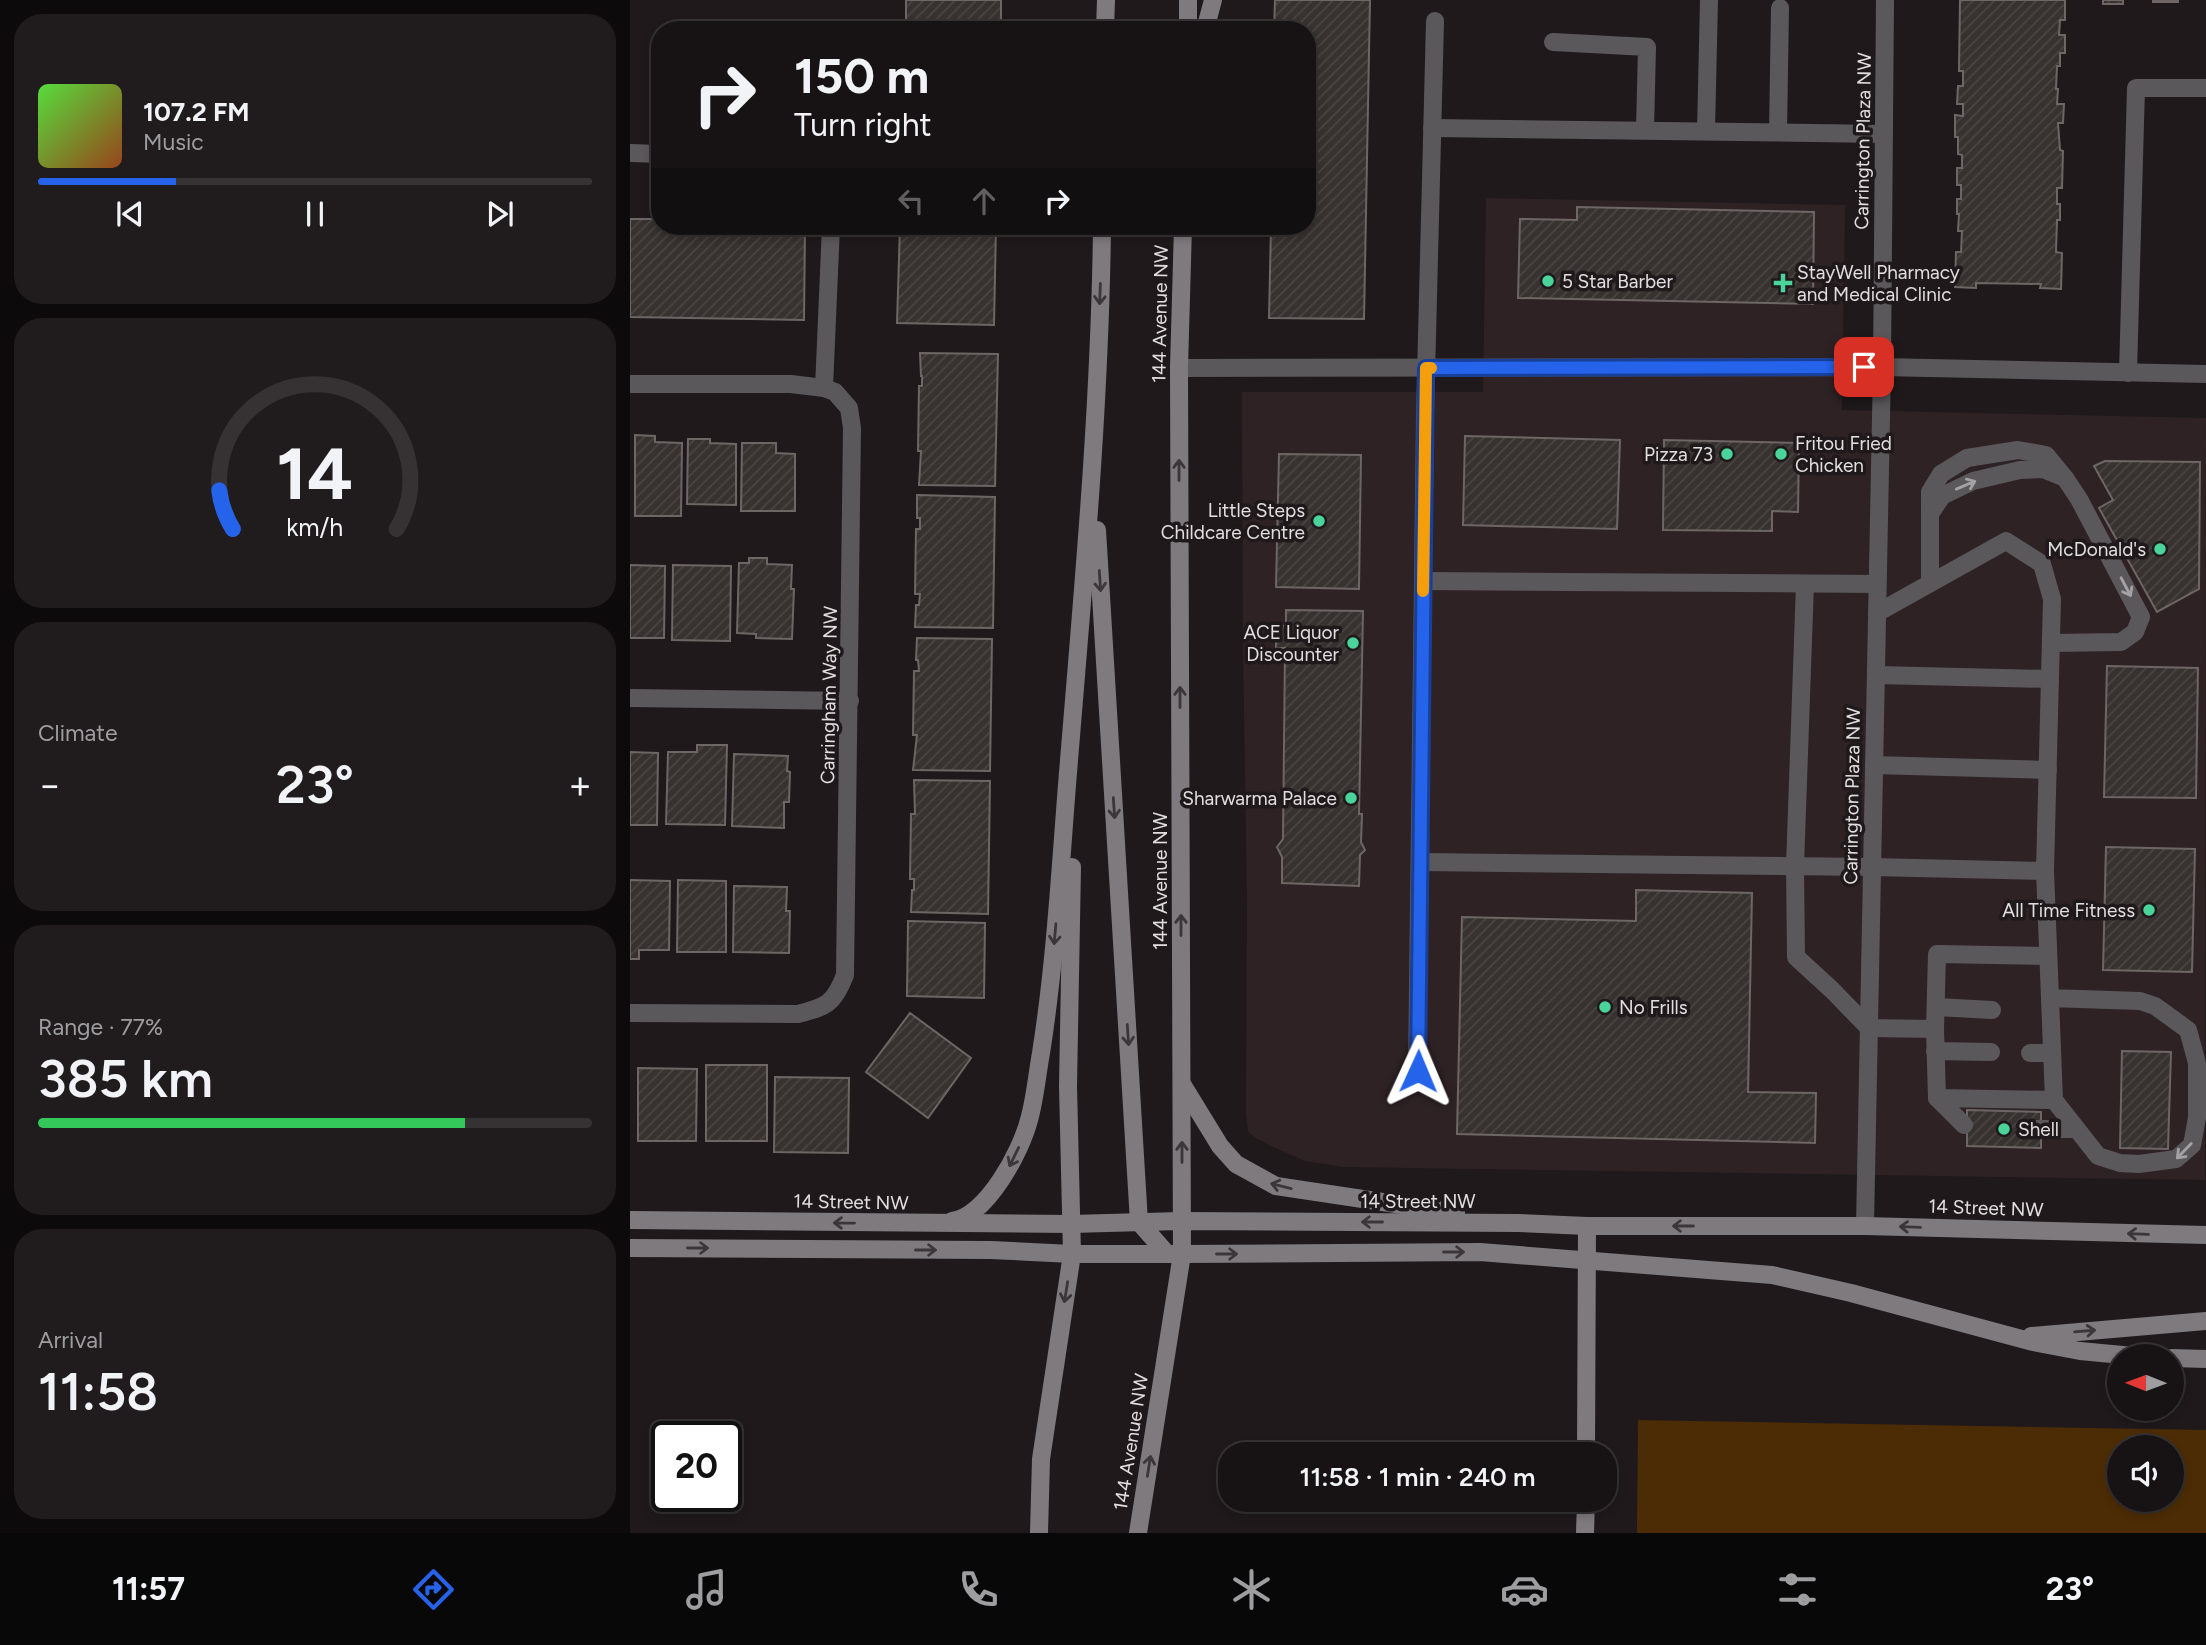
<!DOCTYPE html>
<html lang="en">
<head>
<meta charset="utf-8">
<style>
	:root { --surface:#171314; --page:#201c1d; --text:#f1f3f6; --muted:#9e9ea0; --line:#363234; --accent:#2563eb }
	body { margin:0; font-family:Figtree,sans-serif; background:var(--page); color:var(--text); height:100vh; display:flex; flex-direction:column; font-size:26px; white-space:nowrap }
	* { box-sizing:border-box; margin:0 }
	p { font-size:23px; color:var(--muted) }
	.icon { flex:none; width:38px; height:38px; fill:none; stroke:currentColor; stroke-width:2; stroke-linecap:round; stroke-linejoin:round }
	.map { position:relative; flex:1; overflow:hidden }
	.drawer { display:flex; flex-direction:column; gap:14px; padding:14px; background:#0d0a0b; width:630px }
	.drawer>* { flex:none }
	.guide { position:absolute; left:21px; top:21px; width:665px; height:214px; border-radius:28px; box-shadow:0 4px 10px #0003,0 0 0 2px var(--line); background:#171314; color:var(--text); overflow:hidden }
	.needle { width:46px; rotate:271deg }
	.tools { position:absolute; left:1477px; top:1344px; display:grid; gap:14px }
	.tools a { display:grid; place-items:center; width:77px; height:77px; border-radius:50%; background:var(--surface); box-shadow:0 4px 10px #0003,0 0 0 2px var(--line); font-size:35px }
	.speed { position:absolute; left:21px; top:1421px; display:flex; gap:14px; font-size:35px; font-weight:700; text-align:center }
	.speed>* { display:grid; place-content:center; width:91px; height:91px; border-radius:50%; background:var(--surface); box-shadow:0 4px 10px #0003,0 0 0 2px var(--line); line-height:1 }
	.speed .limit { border:4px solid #111; border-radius:10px; background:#fff; color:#111 }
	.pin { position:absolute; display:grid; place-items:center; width:60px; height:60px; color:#fff; margin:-30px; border-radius:14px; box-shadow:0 4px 10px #0006 }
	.me { position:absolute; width:77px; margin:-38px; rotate:1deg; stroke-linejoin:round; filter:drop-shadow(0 0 5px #0008) }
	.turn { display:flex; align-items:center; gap:24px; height:147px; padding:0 28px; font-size:32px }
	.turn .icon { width:91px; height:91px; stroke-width:2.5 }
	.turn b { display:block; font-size:49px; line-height:60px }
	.lanes { display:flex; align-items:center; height:66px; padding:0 28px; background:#0003; justify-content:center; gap:35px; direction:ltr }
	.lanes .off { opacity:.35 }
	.big { font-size:52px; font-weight:600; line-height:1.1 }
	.drawer .widget { flex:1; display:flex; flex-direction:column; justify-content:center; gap:10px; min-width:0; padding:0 24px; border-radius:28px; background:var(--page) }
	.drawer .dial { align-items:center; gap:0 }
	.dial svg { height:182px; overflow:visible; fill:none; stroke:var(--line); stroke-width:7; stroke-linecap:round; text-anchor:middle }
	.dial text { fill:var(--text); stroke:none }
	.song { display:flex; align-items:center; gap:21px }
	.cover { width:84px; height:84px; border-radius:10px; background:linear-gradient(135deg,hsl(110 70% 55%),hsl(20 70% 35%)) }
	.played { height:7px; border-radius:4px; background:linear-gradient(90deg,var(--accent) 25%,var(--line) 25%) }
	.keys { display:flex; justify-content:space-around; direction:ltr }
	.heat { display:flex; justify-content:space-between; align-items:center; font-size:38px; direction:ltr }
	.charge { height:10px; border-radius:5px; background:linear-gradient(90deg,#34c759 77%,var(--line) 0) }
	.trip { position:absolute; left:588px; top:1442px; width:399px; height:70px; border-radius:28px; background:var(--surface); box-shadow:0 4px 10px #0003,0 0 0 2px var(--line); font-weight:600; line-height:70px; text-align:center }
	.menu { display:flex; height:112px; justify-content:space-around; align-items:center; background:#090808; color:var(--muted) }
	.menu .icon { width:49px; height:49px }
	.menu .active { color:var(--accent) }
	.menu b { font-size:32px; color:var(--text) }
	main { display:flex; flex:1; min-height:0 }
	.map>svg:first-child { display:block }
	.built { fill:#2e2225 }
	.park { fill:#4c2c05; fill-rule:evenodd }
	.building { fill:url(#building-hatch); stroke:#6d6664; stroke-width:2 }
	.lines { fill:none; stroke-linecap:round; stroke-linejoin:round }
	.lane { stroke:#5a585a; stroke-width:18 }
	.street { stroke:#5a585a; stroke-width:18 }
	.secondary { stroke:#7e7a7e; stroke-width:18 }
	.oneway { stroke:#3c3639 }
	.oneway2 { stroke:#a5a2a3 }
	.route-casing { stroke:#184099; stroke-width:18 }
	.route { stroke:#2563eb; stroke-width:12 }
	.slow { stroke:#f59e0b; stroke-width:12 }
	.poi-dot { fill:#4ad49c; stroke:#1f191b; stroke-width:2.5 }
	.labels { text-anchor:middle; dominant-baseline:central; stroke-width:7; stroke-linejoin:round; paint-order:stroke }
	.street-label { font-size:19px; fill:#e2dedf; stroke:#1f191b }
	.poi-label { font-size:19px; fill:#e2dedf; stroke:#1f191b; text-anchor:end }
</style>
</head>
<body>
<main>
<section class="drawer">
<div class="widget">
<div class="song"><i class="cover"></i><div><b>107.2 FM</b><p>Music</p></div></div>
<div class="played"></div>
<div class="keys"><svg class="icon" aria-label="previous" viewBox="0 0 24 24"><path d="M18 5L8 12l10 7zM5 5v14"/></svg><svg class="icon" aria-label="pause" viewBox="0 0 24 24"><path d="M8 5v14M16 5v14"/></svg><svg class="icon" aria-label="next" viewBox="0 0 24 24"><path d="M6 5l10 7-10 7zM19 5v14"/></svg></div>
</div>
<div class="widget dial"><svg viewBox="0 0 100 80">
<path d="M14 69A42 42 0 1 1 86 69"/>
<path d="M14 69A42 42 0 0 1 8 52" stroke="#2563eb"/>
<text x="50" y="56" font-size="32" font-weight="700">14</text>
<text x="50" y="72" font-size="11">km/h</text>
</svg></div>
<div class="widget"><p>Climate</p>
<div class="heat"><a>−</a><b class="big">23°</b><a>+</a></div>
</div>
<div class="widget"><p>Range · 77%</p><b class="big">385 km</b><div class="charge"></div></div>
<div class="widget"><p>Arrival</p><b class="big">11:58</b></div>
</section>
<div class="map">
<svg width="1576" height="1533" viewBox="0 0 1576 1533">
	<defs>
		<pattern id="building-hatch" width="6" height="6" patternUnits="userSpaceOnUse" patternTransform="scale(1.75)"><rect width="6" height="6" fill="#37312f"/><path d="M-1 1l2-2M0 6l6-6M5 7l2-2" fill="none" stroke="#4a4543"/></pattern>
	</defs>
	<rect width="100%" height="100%" fill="#1f191b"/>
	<polygon class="built" points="856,198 1215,205 1212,410 1576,418 1575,1180 714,1167 675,1161 643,1147 624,1137 618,1131 616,1115 617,899 613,649 612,392 853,392"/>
	<path class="park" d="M1008,1420l568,10v103h-569zM1489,1447h53v53h-53z"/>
	<g class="building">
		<rect x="276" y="0" width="95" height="30"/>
		<polygon points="645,0 740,0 734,319 639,318 641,226 677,226 677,30 644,30"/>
		<polygon points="1330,0 1435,0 1435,20 1430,20 1429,35 1435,35 1435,53 1430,53 1430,66 1427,66 1426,89 1428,89 1427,104 1434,104 1433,123 1428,123 1430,150 1433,151 1432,188 1427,188 1427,204 1430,204 1430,220 1427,220 1426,252 1432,253 1431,289 1410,288 1411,284 1346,283 1346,288 1325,287 1326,252 1331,252 1332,231 1328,231 1329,214 1327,214 1327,199 1331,199 1331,185 1327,185 1327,168 1332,168 1332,155 1328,154 1328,137 1325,137 1325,115 1333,116 1333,104 1327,104 1328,86 1333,86 1333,71 1329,71"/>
		<rect x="1473" y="0" width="20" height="4"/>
		<rect x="1523" y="0" width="25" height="2"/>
		<polygon points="947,207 1184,212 1183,304 888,298 890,219 947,220"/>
		<polygon points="0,219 30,219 30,226 175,226 174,320 0,317"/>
		<polygon points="270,226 366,226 364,325 267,323"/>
		<polygon points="290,353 368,354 365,486 289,485 291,451 288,451 289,386 292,386 292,376 291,376"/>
		<polygon points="5,435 25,436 25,442 52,443 51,516 5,516"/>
		<polygon points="835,436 990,440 987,529 833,525"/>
		<polygon points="58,439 80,439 80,443 106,444 106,505 57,504"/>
		<polygon points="1034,440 1169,443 1168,512 1142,511 1142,531 1033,530"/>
		<polygon points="112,443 146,443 146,453 165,454 165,511 111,511"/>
		<polygon points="649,454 731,455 729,589 646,587"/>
		<polygon points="1475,461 1570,462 1569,589 1527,612 1469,508 1483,500 1464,466"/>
		<polygon points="287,495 365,497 363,628 285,627 286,605 289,605 290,594 285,594 286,529 290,529 290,518 287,518"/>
		<polygon points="119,558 137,558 137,564 162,565 161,589 164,589 162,639 126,638 126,634 107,633 109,563 119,563"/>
		<polygon points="0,565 35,566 34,638 0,638"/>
		<polygon points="43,565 101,566 100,641 42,640"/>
		<polygon points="656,610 733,611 729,814 732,814 731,842 735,850 730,855 729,886 652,883 652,857 647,847 653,839 655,648 646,648 646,625 656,626"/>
		<polygon points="287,638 362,639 360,771 283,770 287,735 283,735 284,671 289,671 288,660 286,660"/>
		<polygon points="1477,666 1568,668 1566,798 1474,797"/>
		<polygon points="67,745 97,745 95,825 36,824 38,752 67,752"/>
		<polygon points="0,752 28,753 27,825 0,825"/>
		<polygon points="104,754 158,756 157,771 160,772 159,802 154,802 154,828 102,826"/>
		<polygon points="284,780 360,781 358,914 281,912 282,890 284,890 284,879 280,879 281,814 285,814"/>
		<polygon points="1476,847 1565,849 1562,972 1473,970"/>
		<polygon points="0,880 40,881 39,950 9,950 9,959 0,959"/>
		<polygon points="48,880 96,881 96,952 47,952"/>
		<polygon points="104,886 157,887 156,911 160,911 159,953 103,952"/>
		<polygon points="1006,890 1122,893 1118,1092 1186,1093 1185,1143 827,1134 832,917 1006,921"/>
		<polygon points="278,921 355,923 354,998 277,996"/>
		<polygon points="280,1013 341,1058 298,1118 236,1072"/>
		<polygon points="1492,1051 1541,1052 1538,1149 1490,1148"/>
		<rect x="76" y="1065" width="61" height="76"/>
		<polygon points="8,1068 67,1069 66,1141 8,1141"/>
		<polygon points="145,1077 219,1078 218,1153 144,1152"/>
		<polygon points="1337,1110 1411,1112 1411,1148 1337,1146"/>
	</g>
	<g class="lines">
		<g class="lane">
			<polyline points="923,42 1017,47 1015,130"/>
			<polyline points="802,128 1254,134"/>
			<polyline points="1076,131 1079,0"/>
			<polyline points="1148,132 1150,8"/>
			<polyline points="0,153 30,154"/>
			<polyline points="1498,373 1506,88 1576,88"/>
			<polyline points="194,388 201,226"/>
			<polyline points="1300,514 1300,492 1311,474 1337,458 1388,450 1416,455 1434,477"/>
			<polyline points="793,581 1247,584"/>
			<polyline points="1300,583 1300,514 1312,496 1343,481 1390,470 1413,469 1435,478 1449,499 1511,617 1505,632 1491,642 1421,643"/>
			<polyline points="1175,584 1165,866 1166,957 1202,990 1239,1028 1305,1029 1307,954 1418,956"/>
			<polyline points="1246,675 1420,679"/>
			<polyline points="1244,765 1418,770"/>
			<polyline points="790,862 1242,867 1415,871 1422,599 1412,564 1376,541 1247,613"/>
			<polyline points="1415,871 1424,1100 1468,1156 1490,1163 1509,1164 1546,1159 1562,1145 1567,1118 1567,1063 1558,1030 1525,1006 1510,1001 1420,998"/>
			<polyline points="1306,1007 1362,1010"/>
			<polyline points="1305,1029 1307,1098 1424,1100"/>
			<polyline points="1305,1051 1361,1052"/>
			<polyline points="1400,1053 1422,1053"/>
			<polyline points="787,1071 795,415 805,21"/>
			<polyline points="1307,1098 1334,1125"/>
			<polyline points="1403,1129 1445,1129"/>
		</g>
		<g class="street">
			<polyline points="549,368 1252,367 1576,374"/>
			<path d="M0,384h161l33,4 11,4 14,16 3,20 -7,547c-11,29 -19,32 -47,39l-168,-1"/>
			<polyline points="0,698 220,701"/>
			<polyline points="1235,1226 1252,367 1255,0"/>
		</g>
		<g class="secondary">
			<polyline points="475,30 476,0"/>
			<polyline points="558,30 558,0"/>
			<polyline points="575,30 583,0"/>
			<polyline points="467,530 509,1222 537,1254"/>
			<polyline points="552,1084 590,1146 606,1164 646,1186 826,1213"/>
			<polyline points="0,1220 441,1224 551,1221 888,1223 957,1226 1235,1226 1576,1235"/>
			<path d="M322,1221c35,-5 69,-70 77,-101 6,-21 8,-45 12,-67 14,-89 19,-179 26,-268 15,-186 33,-373 35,-559"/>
			<polyline points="0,1248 361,1250 442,1254 552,1254 850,1252 1142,1275 1221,1293 1403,1342 1450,1351 1503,1356"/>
			<polyline points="1401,1336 1576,1321"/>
			<polyline points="1542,1358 1576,1359"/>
			<polyline points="956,1454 957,1226"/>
			<polyline points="409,1533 411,1459 442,1254 438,1086 442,867"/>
			<polyline points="508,1533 552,1254 549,368 553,226"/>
			<polyline points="955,1533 956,1500"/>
		</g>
	</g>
	<defs><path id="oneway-shaft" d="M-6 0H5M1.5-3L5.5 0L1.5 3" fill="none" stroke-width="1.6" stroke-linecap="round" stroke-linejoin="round" transform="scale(1.75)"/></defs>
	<g class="oneway">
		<use href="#oneway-shaft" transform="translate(470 294) rotate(92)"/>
		<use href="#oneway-shaft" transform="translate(549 470) rotate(-90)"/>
		<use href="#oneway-shaft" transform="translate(470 581) rotate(86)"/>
		<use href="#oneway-shaft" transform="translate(550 697) rotate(-90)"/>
		<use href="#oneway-shaft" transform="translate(484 808) rotate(86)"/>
		<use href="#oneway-shaft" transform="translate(551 925) rotate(-90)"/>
		<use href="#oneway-shaft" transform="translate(425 934) rotate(95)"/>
		<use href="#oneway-shaft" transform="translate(498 1035) rotate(86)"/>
		<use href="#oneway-shaft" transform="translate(552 1152) rotate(-90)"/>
		<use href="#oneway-shaft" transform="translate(384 1157) rotate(116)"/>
		<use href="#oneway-shaft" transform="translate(651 1186) rotate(-166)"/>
		<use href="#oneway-shaft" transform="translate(742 1222) rotate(-180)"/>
		<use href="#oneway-shaft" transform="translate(214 1223) rotate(-179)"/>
		<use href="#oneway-shaft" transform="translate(1053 1226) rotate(-180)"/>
		<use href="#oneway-shaft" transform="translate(1280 1227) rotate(-178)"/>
		<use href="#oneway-shaft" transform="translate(1508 1234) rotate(-178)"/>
		<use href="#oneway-shaft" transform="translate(68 1248)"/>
		<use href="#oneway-shaft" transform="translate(296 1250)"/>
		<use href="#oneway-shaft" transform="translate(824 1252)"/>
		<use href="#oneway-shaft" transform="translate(597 1254)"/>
		<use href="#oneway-shaft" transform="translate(436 1292) rotate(99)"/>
		<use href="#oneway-shaft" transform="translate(1455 1331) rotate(-5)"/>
		<use href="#oneway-shaft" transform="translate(519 1466) rotate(-81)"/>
	</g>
	<g class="oneway2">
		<use href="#oneway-shaft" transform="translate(1336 485) rotate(-23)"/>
		<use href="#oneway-shaft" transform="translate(1496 587) rotate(62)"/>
		<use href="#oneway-shaft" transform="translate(1554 1151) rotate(134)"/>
	</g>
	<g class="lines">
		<g class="route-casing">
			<polyline id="route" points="788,1071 796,368 1234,367"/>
		</g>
		<use href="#route" class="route"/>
		<polyline class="slow" points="793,591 796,368 801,368"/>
	</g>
	<g class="poi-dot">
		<circle cx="918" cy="281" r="7"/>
		<path d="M1149.5 272.5h7v7h7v7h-7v7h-7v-7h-7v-7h7z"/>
		<circle cx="1097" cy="454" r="7"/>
		<circle cx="1151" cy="454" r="7"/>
		<circle cx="689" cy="521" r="7"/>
		<circle cx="1530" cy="549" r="7"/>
		<circle cx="723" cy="643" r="7"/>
		<circle cx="721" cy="798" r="7"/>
		<circle cx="1519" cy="910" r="7"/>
		<circle cx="975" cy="1007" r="7"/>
		<circle cx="1374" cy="1129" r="7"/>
	</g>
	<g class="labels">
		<g class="street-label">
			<text transform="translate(1233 141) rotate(-89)">Carrington Plaza NW</text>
			<text transform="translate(530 314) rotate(-89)">144 Avenue NW</text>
			<text transform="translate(199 695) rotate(-89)">Carringham Way NW</text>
			<text transform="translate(1222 796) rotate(-89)">Carrington Plaza NW</text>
			<text transform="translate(530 881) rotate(-90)">144 Avenue NW</text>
			<text x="788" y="1201">14 Street NW</text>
			<text transform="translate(221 1202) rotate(1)">14 Street NW</text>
			<text transform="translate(1356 1208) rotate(2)">14 Street NW</text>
			<text transform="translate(501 1442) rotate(-81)">144 Avenue NW</text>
		</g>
		<g class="poi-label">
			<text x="1167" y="272" text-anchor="start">StayWell Pharmacy<tspan x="1167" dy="22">and Medical Clinic</tspan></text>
			<text x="932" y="281" text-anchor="start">5 Star Barber</text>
			<text x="1165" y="443" text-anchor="start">Fritou Fried<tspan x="1165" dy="22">Chicken</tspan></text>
			<text x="1083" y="454">Pizza 73</text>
			<text x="675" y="510">Little Steps<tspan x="675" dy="22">Childcare Centre</tspan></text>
			<text x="1516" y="549">McDonald's</text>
			<text x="709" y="632">ACE Liquor<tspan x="709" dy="22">Discounter</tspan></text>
			<text x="707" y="798">Sharwarma Palace</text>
			<text x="1505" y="910">All Time Fitness</text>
			<text x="989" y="1007" text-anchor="start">No Frills</text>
			<text x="1388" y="1129" text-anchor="start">Shell</text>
		</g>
	</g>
</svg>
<div class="tools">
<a><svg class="needle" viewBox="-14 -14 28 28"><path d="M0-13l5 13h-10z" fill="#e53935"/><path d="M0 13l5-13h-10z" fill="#9e9ea0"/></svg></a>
<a><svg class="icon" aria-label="sound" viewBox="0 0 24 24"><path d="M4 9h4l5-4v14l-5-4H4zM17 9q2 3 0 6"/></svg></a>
</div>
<div class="speed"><div class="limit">20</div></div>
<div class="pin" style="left:1234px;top:367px;background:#d93025"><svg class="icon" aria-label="arrive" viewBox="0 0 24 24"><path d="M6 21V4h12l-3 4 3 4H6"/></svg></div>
<svg class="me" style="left:788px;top:1071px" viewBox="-20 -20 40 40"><path d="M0-17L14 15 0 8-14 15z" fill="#2563eb" stroke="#fff" stroke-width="4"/></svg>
<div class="trip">11:58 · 1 min · 240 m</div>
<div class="guide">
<div class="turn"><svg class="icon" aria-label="right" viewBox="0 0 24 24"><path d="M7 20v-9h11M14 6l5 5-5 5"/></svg><div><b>150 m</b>Turn right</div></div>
<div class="lanes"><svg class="icon off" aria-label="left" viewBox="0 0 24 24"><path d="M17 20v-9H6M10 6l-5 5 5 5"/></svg><svg class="icon off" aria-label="ahead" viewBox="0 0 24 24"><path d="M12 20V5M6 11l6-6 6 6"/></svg><svg class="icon" aria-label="right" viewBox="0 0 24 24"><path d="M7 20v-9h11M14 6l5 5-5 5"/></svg></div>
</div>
</div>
</main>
<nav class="menu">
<b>11:57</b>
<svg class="icon active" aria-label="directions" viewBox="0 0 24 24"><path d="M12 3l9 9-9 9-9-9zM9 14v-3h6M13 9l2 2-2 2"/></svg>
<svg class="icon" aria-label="music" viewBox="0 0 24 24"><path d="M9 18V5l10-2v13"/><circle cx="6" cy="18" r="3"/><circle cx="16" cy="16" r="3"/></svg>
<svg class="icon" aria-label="phone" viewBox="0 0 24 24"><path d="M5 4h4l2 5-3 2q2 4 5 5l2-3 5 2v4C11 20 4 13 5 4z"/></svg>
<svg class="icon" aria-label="climate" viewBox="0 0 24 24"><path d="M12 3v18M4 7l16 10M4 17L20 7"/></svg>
<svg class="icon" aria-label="car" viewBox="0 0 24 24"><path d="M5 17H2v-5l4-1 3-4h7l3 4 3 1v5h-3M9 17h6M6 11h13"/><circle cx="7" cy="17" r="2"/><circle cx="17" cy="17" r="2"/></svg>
<svg class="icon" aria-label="filters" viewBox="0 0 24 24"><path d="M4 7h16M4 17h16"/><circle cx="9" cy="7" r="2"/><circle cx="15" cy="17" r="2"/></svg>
<b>23°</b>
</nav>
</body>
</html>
